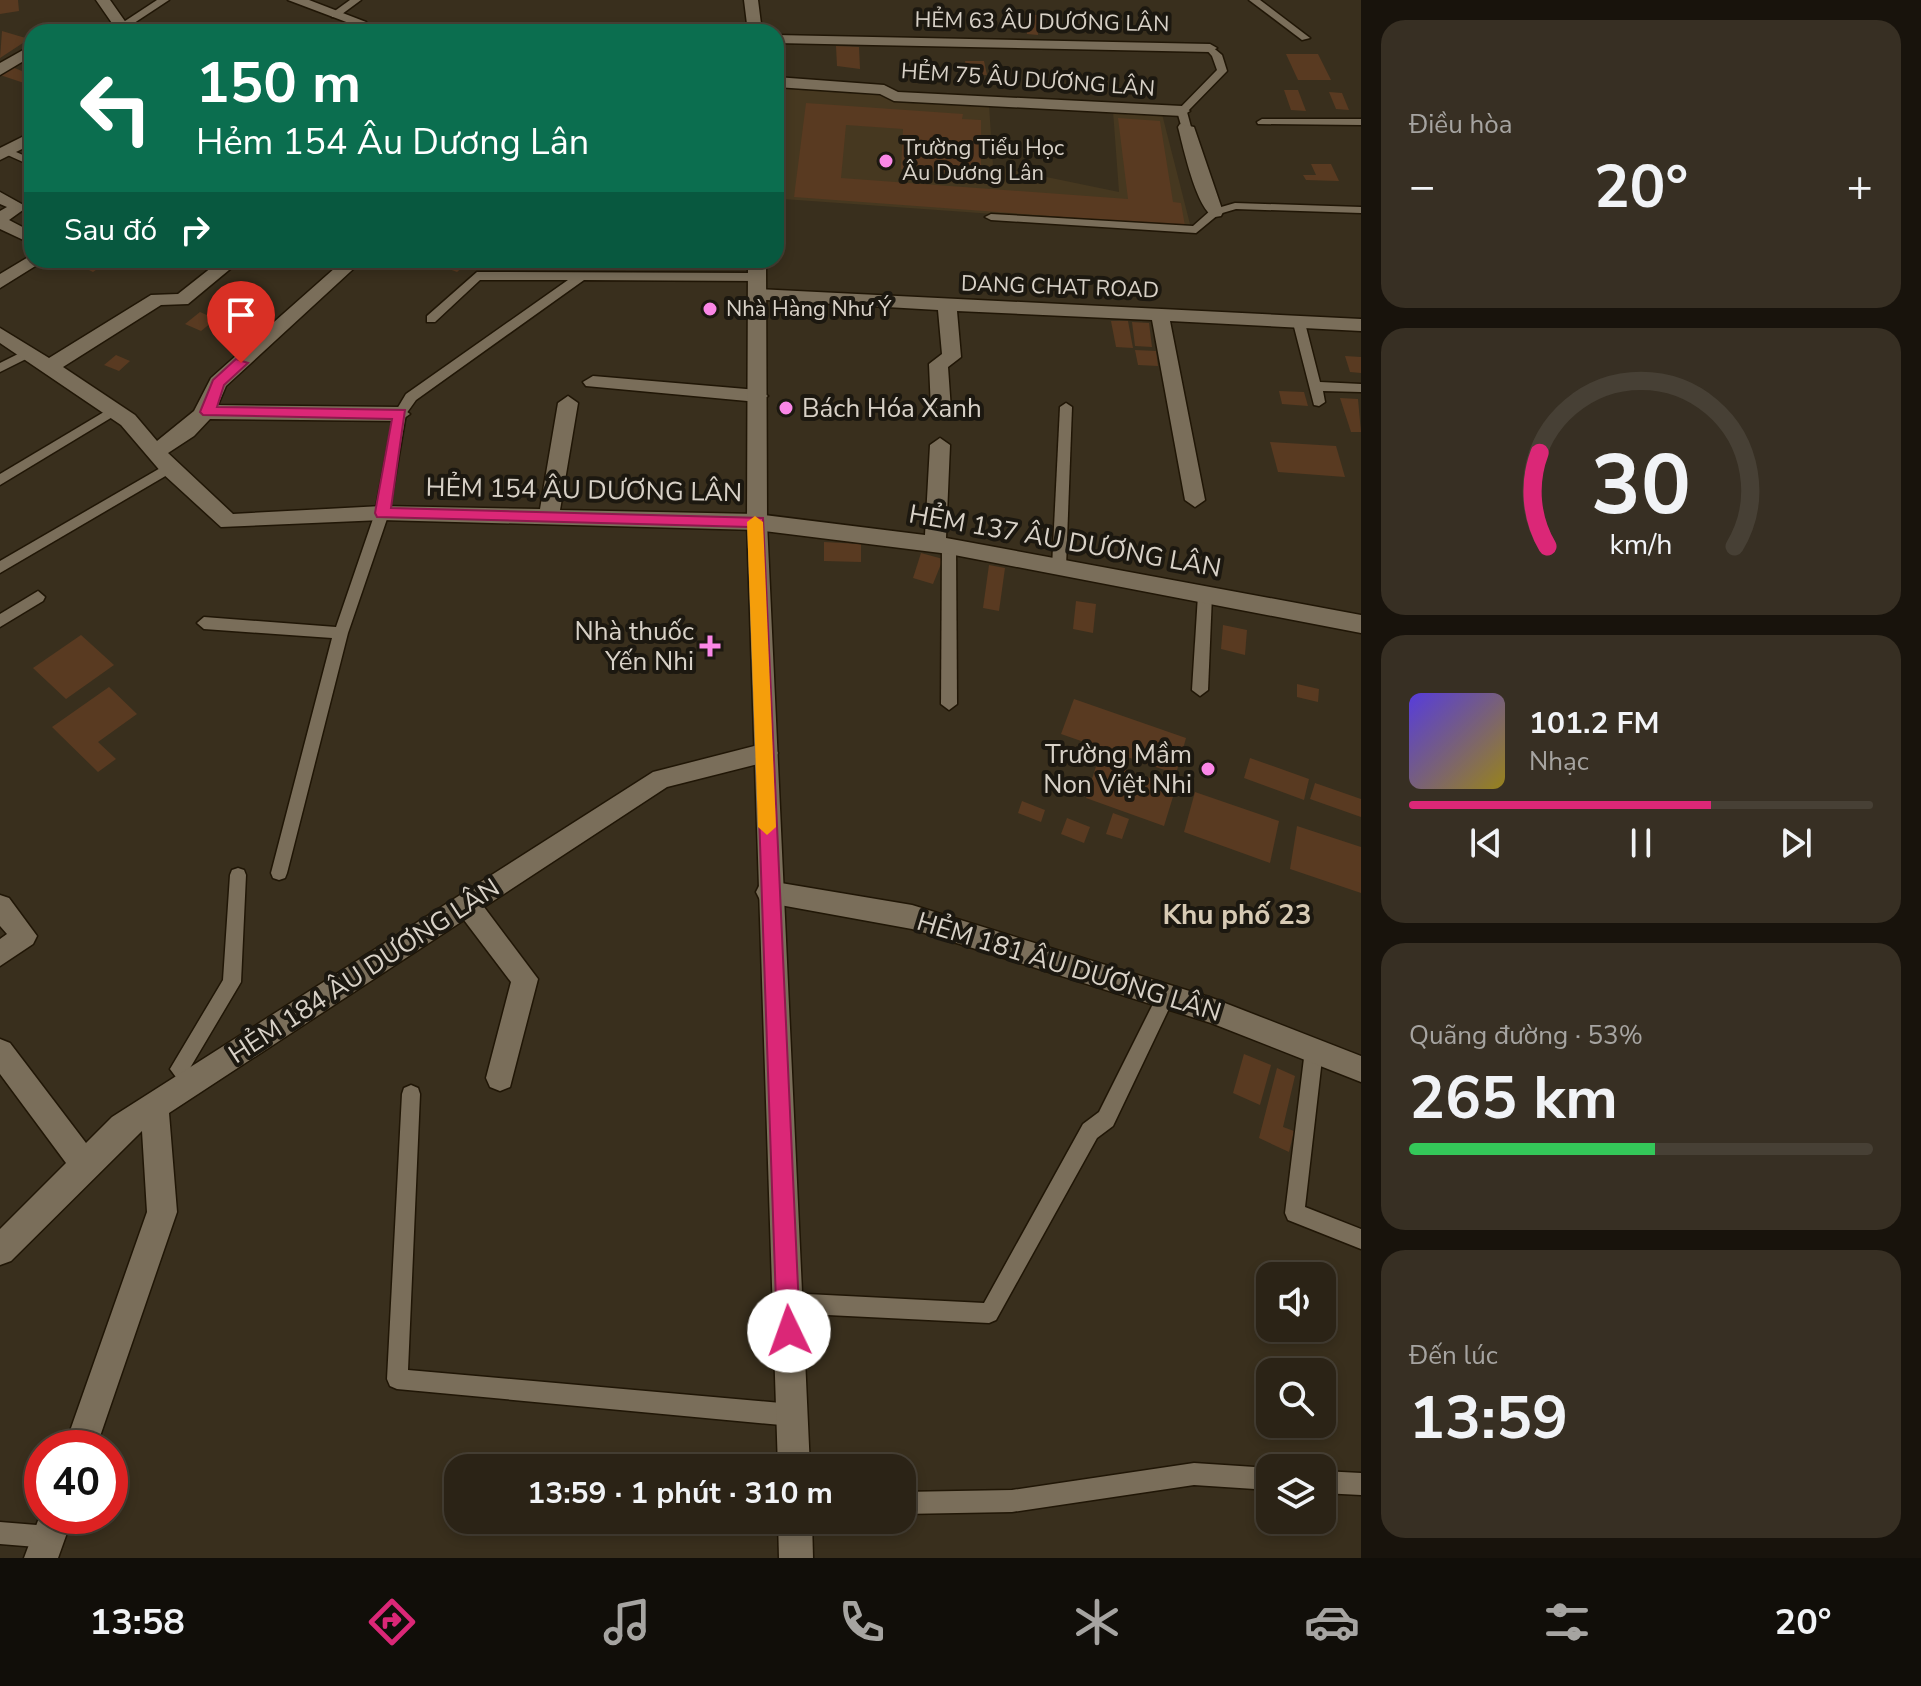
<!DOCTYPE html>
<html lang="vi">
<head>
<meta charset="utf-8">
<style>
	:root { --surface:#2b2316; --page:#372f23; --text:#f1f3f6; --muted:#a6a4a1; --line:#474035; --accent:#db2777 }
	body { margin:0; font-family:"Nunito Sans",sans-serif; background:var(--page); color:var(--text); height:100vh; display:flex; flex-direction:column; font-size:30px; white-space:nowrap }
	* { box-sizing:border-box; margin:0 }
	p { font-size:26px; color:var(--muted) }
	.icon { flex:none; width:44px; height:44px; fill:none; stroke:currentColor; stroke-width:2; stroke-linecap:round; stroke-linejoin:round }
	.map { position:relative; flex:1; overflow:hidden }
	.details { display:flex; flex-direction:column; gap:20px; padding:20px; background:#18130c; width:560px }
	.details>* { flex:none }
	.banner { position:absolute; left:24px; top:24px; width:760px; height:244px; border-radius:24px; box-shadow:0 4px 12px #0003,0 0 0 2px var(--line); background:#0b6e4f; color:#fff; overflow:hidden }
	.controls { position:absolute; left:1256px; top:1262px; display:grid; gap:16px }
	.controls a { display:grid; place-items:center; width:80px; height:80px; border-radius:16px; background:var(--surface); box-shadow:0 4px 12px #0003,0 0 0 2px var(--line); font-size:40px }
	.speed { position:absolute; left:24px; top:1430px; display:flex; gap:16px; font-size:40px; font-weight:700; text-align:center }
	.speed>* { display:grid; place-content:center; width:104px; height:104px; border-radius:50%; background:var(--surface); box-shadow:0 4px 12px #0003,0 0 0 2px var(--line); line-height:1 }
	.speed .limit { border:12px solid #d22; background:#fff; color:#111 }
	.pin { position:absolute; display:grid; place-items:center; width:68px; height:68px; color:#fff; margin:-82px -34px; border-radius:50% 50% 50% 0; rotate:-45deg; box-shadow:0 0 8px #0007 }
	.pin .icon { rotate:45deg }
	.me { position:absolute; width:88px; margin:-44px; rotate:357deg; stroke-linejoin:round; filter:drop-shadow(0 0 6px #0008) }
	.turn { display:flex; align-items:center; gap:28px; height:168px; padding:0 40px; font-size:36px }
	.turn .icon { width:104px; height:104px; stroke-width:2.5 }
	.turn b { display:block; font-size:56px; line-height:68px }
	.then { display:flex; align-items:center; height:76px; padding:0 40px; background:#0003; gap:16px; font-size:30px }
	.big { font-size:60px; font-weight:700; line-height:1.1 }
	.details .card { flex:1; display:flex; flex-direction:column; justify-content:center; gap:12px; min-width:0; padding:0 28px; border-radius:24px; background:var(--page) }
	.details .dial { align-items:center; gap:0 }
	.dial svg { height:208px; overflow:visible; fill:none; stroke:var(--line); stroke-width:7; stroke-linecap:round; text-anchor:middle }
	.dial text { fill:var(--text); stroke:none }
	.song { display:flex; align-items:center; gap:24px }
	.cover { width:96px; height:96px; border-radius:12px; background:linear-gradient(135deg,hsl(250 70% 55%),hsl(50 70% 35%)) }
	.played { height:8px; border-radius:4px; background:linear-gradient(90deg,var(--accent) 65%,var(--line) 65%) }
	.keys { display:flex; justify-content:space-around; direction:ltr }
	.heat { display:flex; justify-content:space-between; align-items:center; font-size:44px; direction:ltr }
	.charge { height:12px; border-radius:6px; background:linear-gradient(90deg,#34c759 53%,var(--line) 0) }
	.trip { position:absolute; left:444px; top:1454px; width:472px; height:80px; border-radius:24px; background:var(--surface); box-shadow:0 4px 12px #0003,0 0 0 2px var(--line); font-weight:700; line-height:80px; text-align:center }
	.tabs { display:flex; height:128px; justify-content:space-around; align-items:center; background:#110e09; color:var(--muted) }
	.tabs .icon { width:56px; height:56px }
	.tabs .on { color:var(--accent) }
	.tabs b { font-size:36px; color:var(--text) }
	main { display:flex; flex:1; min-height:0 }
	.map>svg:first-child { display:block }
	.built { fill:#463820 }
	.building { fill:#593a21 }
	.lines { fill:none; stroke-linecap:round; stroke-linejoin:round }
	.lane-casing { stroke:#201606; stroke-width:3 }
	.street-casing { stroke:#201606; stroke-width:3 }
	.secondary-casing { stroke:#201606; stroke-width:3 }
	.lane { fill:#7a6e5a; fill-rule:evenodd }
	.street { fill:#7a6e5a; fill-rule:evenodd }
	.secondary { fill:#7a6e5a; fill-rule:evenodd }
	.route { fill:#db2777; stroke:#8e194d; stroke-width:2 }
	.slow { fill:#f59e0b }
	.poi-dot { fill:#fa87e6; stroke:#1c1810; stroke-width:3 }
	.labels { text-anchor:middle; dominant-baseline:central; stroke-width:8; stroke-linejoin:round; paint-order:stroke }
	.far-street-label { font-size:22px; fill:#d8d1c7; stroke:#1c1810 }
	.far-poi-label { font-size:22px; fill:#d8d1c7; stroke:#1c1810; text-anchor:start }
	.poi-label { font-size:26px; fill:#d8d1c7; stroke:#1c1810; text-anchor:end }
	.street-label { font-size:26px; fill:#d8d1c7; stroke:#1c1810 }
	.neighbourhood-label { font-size:28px; font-weight:bold; fill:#d7cab4; stroke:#1c1810 }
</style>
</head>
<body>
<main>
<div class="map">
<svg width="1361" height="1558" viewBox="0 0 1361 1558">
	<rect width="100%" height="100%" fill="#392f1d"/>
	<polygon class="built" points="776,86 880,93 891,100 989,105 993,166 1119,192 1113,111 1162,114 1191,228 783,199"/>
	<g class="building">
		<polygon points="0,0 18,0 19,11 0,14"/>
		<polygon points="1026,14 1037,15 1038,35 1027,34"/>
		<polygon points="2,31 29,39 0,58"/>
		<polygon points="836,46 859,47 860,69 837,66"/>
		<polygon points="1286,54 1318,54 1331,80 1298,80"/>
		<polygon points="965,61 984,61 987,75 967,75"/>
		<polygon points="12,67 32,75 32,81 27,84 0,75"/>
		<polygon points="1284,90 1298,90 1306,111 1291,110"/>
		<polygon points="1329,92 1342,93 1349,110 1336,109"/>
		<polygon points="806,103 963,114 962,119 981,120 981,175 901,169 903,129 846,125 841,178 1128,199 1118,118 1160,121 1173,202 1181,203 1185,226 794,197"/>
		<polygon points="1311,164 1331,164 1339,181 1306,180 1303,175 1316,175"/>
		<polygon points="76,260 110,260 93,272 73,262"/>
		<polygon points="425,260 447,260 464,266 457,272"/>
		<polygon points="200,312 216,319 201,331 185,324"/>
		<polygon points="1111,321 1128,321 1133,348 1116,347"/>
		<polygon points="1132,322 1149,323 1152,347 1135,346"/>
		<polygon points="1135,350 1156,351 1158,366 1138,365"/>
		<polygon points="116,355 130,361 119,371 104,365"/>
		<polygon points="1345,356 1361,357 1361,373 1350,372"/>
		<polygon points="1279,391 1304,392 1308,406 1282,404"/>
		<polygon points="1340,398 1358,399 1361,432 1351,432"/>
		<polygon points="1270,442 1336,446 1345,477 1278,472"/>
		<polygon points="824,542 861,544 861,562 824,561"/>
		<polygon points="921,553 943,559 933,584 913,578"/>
		<polygon points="989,565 1005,568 999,611 983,608"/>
		<polygon points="1076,601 1096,604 1093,633 1073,629"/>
		<polygon points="1223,625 1247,630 1245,655 1221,649"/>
		<polygon points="81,635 114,665 66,699 33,668"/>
		<polygon points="1297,684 1319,689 1318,702 1297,697"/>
		<polygon points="109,687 137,714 98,742 116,759 98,772 52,727"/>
		<polygon points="1074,699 1186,738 1176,774 1061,734"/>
		<polygon points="1250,758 1309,779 1304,800 1244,778"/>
		<polygon points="1098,760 1176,787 1164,826 1086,798"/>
		<polygon points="1315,783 1361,799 1361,817 1310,799"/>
		<polygon points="1195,792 1279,821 1270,863 1184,832"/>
		<polygon points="1022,801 1045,810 1041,822 1018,813"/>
		<polygon points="1113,813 1129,819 1122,839 1106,834"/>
		<polygon points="1067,818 1090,827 1084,843 1061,834"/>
		<polygon points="1297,826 1361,847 1361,893 1290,869"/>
		<polygon points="1244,1054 1271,1065 1260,1105 1233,1093"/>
		<polygon points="1277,1068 1295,1076 1283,1127 1294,1131 1289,1152 1259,1138"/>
	</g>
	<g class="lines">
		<g class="lane-casing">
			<g id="lane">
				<polygon points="157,0 169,0 125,29 119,29 119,25"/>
				<polygon points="350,0 361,0 338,17 332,17 332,13"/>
				<polygon points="1249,0 1260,0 1310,38 1302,40"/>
				<polygon points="465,28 492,29 497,32 461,32"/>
				<polygon points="1210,45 1222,55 1227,71 1187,112 1191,127 1182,129 1177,111 1217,70 1212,56 1205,48"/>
				<polygon points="1262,119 1361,119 1361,125 1258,124 1257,122"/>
				<polygon points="7,148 32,159 32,166 3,153 2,151"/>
				<polygon points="1235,203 1361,207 1361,213 1236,209 1219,214 1196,233 991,220 985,217 991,214 1193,226 1211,210"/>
				<polygon points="477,272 757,273 763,277 757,281 584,280 416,400 406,414 389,513 348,633 287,873 285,878 279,880 273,878 271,873 332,638 204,629 197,623 204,617 336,627 375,513 394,414 406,394 568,280 480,280 435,322 427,322 427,316"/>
				<polygon points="1299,319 1305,323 1320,382 1361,384 1361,392 1323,391 1325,402 1319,406 1314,405 1293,323"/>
				<polygon points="28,349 34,353 32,356 0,372 0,363"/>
				<polygon points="1066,403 1072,407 1066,567 1059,572 1052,567 1060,407"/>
				<polygon points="114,406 119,407 119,413 0,485 0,474"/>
				<polygon points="169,463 174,465 174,471 0,573 0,561"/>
				<polygon points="949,541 956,546 957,704 949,710 941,704 942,546"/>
				<polygon points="1205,590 1212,595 1208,690 1200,696 1192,690 1198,595"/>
				<polygon points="38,591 45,597 43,601 0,627 0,614"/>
				<polygon points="238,868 244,870 246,875 241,982 190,1068 200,1082 198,1088 191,1091 184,1088 170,1069 223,980 230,875 232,870"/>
				<polygon points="1166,988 1172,990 1175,996 1113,1126 1097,1138 996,1320 989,1323 787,1313 780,1310 777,1303 780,1296 787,1293 984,1303 1083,1124 1099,1112 1160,990"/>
				<polygon points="1314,1041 1320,1044 1323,1050 1305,1207 1361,1229 1361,1249 1288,1220 1285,1213 1305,1050 1308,1044"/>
				<polygon points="411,1085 418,1088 420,1094 408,1370 792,1404 800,1407 803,1415 800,1423 792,1426 397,1389 390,1386 387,1379 402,1094 404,1088"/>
				<polygon points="1194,1463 1270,1468 1270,1490 1194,1485 1012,1512 902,1514 902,1492 1012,1490"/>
				<polygon points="1322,1471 1361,1473 1361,1495 1322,1493"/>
				<polygon points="0,1522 49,1526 57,1529 60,1537 57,1545 49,1548 0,1544"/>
			</g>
		</g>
		<g class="street-casing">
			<g id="street">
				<polygon points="96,0 110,0 129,27 125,32 110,32 114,26"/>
				<polygon points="288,0 309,0 366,22 356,32 340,32 349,23"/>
				<polygon points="776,35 1210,44 1217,48 1210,52 776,43"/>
				<polygon points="32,45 32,56 0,75 0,63"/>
				<polygon points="776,77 884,85 898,92 1182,106 1190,111 1182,116 894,101 880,94 776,87"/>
				<path d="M1180,124l14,3 29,85 -2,4 -6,1c-18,-5 -32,-71 -37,-90z"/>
				<polygon points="32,132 32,144 0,160 0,148"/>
				<polygon points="0,192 27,207 9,220 32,232 32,244 0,229 0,211 7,207 0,204"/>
				<polygon points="30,256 32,260 45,260 0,288 0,274"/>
				<polygon points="221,260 241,260 188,304 161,305 63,367 135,415 157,441 194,411 211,378 344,260 363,260 226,386 218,405 400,407 410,414 400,421 210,419 194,436 168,453 233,514 382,506 540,509 558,403 568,396 578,403 560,510 757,514 925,535 930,445 940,438 950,445 946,538 1361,615 1361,633 949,554 757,530 382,520 221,527 162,473 121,425 0,343 0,328 49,358 151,295 178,294"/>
				<polygon points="757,289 1361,319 1361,331 1170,321 1205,500 1195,507 1185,500 1152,320 957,311 961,357 948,367 951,410 941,417 931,410 929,364 942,354 938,310 751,299 751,291"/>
				<polygon points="593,376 758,390 768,396 758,402 586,386 583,382"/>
				<polygon points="766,743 774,746 778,753 774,760 667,787 484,907 538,979 510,1087 500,1091 490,1087 486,1078 511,982 464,920 169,1113 177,1212 96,1448 64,1448 147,1212 142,1131 11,1261 0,1265 0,1229 66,1163 0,1074 0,1039 10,1043 86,1143 112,1117 653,772"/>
				<polygon points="769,881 912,905 1212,998 1361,1056 1361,1082 1211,1023 912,929 769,903 760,900 756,892 760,884"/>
				<polygon points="0,895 9,898 37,936 33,944 0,966 0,939 7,934 0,926"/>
				<polygon points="42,1510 42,1516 73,1516 58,1558 24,1558"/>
			</g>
		</g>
		<g class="secondary-casing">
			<g id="secondary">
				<polygon points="744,0 758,0 762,32 748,32"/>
				<polygon points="748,260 766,260 767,522 810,1468 778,1468 747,522"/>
				<polygon points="778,1520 812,1520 813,1558 779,1558"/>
			</g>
		</g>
		<use href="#lane" class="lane"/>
		<use href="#street" class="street"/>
		<use href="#secondary" class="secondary"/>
	</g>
	<polygon class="route" points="236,359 248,363 224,385 217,407 405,410 391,508 763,518 800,1331 797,1339 789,1342 780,1339 777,1331 749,527 377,517 375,513 392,419 203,415 200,412 213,380"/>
	<polygon class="slow" points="755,516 763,522 776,827 767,835 758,827 747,522"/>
	<g class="poi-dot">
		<circle cx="886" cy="161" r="8"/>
		<circle cx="710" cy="309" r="8"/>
		<circle cx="786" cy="408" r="8"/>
		<path d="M706 634h8v8h8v8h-8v8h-8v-8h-8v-8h8z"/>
		<circle cx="1208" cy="769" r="8"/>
	</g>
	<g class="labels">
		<g class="far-street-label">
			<text transform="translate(1042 22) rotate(1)">HẺM 63 ÂU DƯƠNG LÂN</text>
			<text transform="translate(1028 80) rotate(4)">HẺM 75 ÂU DƯƠNG LÂN</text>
			<text transform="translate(1060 287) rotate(2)">DANG CHAT ROAD</text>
		</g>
		<g class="far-poi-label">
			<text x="902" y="148">Trường Tiểu Học<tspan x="902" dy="25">Âu Dương Lân</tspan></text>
			<text x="726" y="309">Nhà Hàng Như Ý</text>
		</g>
		<g class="poi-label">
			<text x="802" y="408" text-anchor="start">Bách Hóa Xanh</text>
			<text x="694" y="631">Nhà thuốc<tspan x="694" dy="30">Yến Nhi</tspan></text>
			<text x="1192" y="754">Trường Mầm<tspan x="1192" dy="30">Non Việt Nhi</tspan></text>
		</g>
		<g class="street-label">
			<text transform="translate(584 490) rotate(1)">HẺM 154 ÂU DƯƠNG LÂN</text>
			<text transform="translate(1065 541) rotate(10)">HẺM 137 ÂU DƯƠNG LÂN</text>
			<text transform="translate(1069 967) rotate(17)">HẺM 181 ÂU DƯƠNG LÂN</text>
			<text transform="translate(364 971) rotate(-33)">HẺM 184 ÂU DƯƠNG LÂN</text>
		</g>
		<g class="neighbourhood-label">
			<text x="1237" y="915">Khu phố 23</text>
		</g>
	</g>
</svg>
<div class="controls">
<a><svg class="icon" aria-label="sound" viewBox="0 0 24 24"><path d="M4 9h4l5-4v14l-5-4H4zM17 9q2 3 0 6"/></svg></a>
<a><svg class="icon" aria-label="search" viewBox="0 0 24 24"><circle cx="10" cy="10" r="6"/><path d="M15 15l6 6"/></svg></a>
<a><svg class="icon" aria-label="layers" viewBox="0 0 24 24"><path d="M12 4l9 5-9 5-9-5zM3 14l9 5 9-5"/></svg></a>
</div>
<div class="speed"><div class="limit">40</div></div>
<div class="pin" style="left:241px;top:363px;background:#d93025"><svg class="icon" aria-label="arrive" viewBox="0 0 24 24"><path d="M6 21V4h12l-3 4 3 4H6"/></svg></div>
<svg class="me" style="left:789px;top:1331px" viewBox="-20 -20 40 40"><circle r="19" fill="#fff"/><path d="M0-13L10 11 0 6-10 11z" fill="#db2777"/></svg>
<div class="trip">13:59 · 1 phút · 310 m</div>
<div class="banner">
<div class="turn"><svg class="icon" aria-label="left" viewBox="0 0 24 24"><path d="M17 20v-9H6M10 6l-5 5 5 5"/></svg><div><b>150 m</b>Hẻm 154 Âu Dương Lân</div></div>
<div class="then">Sau đó<svg class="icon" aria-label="right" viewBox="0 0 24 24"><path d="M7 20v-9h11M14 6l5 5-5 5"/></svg></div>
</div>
</div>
<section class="details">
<div class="card"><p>Điều hòa</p>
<div class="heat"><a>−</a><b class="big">20°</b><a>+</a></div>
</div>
<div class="card dial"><svg viewBox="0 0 100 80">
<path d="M14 69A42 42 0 1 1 86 69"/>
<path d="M14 69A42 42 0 0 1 11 33" stroke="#db2777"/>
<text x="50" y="56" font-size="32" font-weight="700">30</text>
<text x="50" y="72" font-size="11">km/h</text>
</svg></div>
<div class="card">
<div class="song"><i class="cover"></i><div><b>101.2 FM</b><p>Nhạc</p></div></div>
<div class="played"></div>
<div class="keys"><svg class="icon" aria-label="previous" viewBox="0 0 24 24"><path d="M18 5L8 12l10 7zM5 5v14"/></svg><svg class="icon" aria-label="pause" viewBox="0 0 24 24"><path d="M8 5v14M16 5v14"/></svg><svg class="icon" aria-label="next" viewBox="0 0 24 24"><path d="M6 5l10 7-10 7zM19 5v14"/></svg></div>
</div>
<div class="card"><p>Quãng đường · 53%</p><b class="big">265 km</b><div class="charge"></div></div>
<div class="card"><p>Đến lúc</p><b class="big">13:59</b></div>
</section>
</main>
<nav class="tabs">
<b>13:58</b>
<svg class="icon on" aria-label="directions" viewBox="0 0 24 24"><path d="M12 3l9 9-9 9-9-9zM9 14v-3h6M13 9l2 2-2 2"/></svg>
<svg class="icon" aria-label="music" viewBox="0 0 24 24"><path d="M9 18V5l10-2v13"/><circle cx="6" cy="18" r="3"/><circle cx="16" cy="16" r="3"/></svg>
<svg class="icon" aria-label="phone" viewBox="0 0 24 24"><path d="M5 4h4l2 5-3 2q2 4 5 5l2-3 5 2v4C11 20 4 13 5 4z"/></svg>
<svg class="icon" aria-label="climate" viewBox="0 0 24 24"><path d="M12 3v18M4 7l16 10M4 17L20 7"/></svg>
<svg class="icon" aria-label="car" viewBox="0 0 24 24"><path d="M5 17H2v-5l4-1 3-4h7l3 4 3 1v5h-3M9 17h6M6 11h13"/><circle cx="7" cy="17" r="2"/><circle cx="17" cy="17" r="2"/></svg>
<svg class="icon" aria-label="filters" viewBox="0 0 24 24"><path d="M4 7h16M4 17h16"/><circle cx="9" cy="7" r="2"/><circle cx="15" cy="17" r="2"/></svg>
<b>20°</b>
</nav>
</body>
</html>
